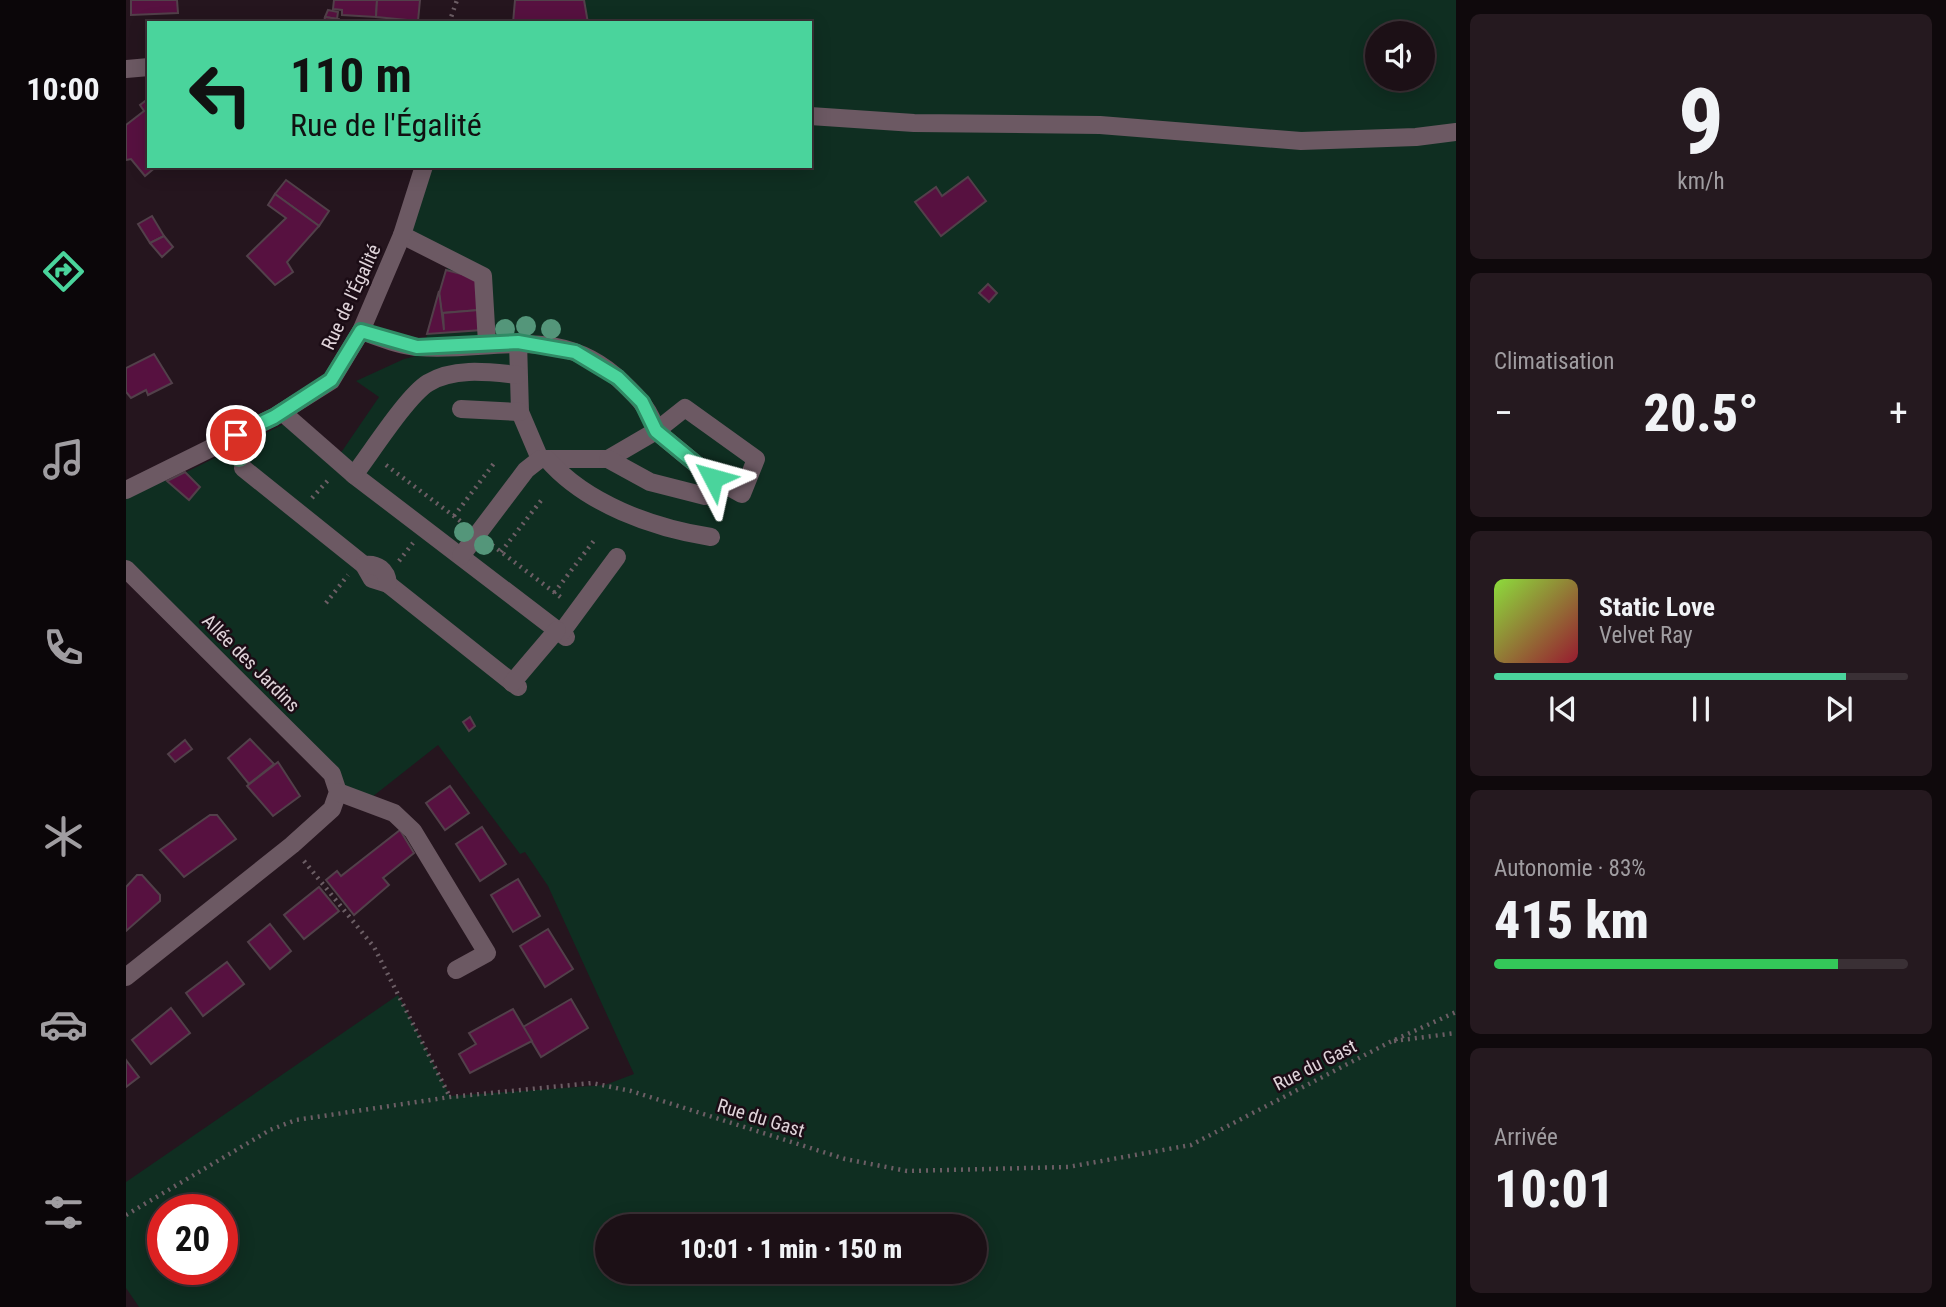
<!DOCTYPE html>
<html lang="fr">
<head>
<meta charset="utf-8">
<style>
	:root { --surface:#1c1016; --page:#25191f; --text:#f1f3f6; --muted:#a09da1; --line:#3a3035; --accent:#4ad49c }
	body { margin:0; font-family:"Roboto Condensed",sans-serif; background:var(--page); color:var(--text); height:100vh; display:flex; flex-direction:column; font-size:26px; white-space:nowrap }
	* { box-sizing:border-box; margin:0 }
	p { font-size:23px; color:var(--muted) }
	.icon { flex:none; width:38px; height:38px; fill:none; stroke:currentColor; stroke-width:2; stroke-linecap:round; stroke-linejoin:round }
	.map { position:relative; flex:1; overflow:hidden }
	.sheet { display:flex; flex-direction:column; gap:14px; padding:14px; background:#0f090c; width:490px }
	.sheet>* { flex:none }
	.top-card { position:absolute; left:21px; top:21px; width:665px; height:147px; border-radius:0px; box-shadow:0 4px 18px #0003,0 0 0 2px var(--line); background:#4ad49c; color:#111; overflow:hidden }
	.fabs { position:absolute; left:1239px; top:21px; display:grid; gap:14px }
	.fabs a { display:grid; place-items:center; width:70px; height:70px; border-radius:50%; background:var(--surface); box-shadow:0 4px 18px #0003,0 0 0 2px var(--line); font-size:35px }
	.speed { position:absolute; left:21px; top:1194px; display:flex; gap:14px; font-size:35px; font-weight:700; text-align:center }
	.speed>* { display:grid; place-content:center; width:91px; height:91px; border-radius:50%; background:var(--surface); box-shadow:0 4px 18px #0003,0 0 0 2px var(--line); line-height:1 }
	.speed .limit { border:10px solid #d22; background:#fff; color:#111 }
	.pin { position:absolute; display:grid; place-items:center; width:60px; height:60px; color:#fff; margin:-30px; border:4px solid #fff; border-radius:50%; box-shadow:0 2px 7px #0007 }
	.me { position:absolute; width:77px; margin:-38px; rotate:309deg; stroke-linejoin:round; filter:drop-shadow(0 0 5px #0008) }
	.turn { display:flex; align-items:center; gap:24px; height:147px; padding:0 28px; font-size:32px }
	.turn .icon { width:91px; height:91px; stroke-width:2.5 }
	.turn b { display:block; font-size:49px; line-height:60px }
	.big { font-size:52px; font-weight:800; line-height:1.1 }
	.sheet .card { flex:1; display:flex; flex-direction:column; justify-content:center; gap:10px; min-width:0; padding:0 24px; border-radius:10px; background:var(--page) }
	.sheet .dial { align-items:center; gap:0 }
	.dial b { font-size:91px; line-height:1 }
	.song { display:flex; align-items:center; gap:21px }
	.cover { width:84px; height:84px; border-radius:10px; background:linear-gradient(135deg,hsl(90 70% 55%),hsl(350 70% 35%)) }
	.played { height:7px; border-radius:4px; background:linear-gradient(90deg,var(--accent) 85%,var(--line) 85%) }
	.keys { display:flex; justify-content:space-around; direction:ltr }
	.heat { display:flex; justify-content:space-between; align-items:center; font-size:38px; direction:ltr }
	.charge { height:10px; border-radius:5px; background:linear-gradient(90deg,#34c759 83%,var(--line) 0) }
	.trip { position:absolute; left:469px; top:1214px; width:392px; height:70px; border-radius:35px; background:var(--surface); box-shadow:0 4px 18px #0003,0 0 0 2px var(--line); font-weight:800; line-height:70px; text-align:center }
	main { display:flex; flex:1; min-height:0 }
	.menu { display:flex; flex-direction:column; width:126px; justify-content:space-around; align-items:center; background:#0b0609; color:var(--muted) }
	.menu .icon { width:49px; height:49px }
	.menu .current { color:var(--accent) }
	.menu b { font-size:32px; color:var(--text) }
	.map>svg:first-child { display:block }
	.green { fill:#0f2e21; fill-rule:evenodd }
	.building { fill:#571140; stroke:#52404a; stroke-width:2 }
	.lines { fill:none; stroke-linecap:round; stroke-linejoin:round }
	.path { stroke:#6c5e65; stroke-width:4.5; stroke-dasharray:2 5; stroke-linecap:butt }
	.minor { stroke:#6c5963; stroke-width:18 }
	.tree { fill:#54967a }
	.route-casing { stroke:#308a65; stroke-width:18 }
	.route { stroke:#4ad49c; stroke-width:12 }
	.labels { text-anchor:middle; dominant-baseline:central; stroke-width:5; stroke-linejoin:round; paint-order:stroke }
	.street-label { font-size:19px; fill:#e0d4da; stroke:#1b0c15 }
</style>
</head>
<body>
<main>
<nav class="menu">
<b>10:00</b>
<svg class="icon current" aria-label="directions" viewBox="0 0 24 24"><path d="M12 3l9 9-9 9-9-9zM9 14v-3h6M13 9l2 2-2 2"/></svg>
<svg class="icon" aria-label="music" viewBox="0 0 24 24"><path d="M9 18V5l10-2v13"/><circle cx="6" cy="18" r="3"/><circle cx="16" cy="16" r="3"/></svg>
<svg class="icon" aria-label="phone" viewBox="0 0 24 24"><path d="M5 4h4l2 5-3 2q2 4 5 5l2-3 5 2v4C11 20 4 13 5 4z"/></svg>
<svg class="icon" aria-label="climate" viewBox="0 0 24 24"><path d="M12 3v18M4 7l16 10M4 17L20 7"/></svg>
<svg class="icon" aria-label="car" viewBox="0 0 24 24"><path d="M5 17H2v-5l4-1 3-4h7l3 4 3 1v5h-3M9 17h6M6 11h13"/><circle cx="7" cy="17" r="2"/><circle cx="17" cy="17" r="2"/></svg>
<svg class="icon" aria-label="filters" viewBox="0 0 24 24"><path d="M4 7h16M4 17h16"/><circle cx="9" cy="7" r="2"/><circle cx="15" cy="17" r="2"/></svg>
</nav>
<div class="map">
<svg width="1330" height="1307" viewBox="0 0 1330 1307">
	<rect width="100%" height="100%" fill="#25151e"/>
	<path class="green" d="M458,0h872v1307h-1317l-13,-19v-106l272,-187 52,101 155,-11 29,-11 -86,-188 -23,-34 -5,2 -82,-109 -71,56 -29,-9 -212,-224v-78l33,-16 9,7 118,-58 52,34 41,-60 -23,-16 48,-22 17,-4 31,-102 -48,-25 20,-62h386v-143h-222zM1251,33h46v46h-46zM37,1209h59v60h-59zM481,1227h368v45h-368z"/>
	<g class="building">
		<polygon points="5,0 51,0 52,13 5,15"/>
		<polygon points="208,0 251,0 250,17 216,15 216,10 207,9"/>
		<polygon points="251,0 294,0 292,21 250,17"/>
		<polygon points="389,0 458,0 462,23 387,23"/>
		<polygon points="202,10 212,12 211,19 199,17"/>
		<polygon points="199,17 213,19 213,23 198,23"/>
		<polygon points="23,98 23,166 31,166 19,176 5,159 0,160 0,125 18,111 14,105"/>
		<polygon points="842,177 860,201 815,236 789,202 810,187 816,196"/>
		<polygon points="160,180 203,211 193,226 149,194"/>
		<polygon points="149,194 193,226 161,262 167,272 149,285 121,256 160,218 142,205"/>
		<polygon points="26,216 38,236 24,243 12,224"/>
		<polygon points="38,236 47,247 36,257 24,243"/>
		<polygon points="320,270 351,278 353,310 317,313 318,330 313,294"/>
		<polygon points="862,284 871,293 863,302 853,293"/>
		<polygon points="313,291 318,330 317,313 353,310 356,330 301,334"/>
		<polygon points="28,354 46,383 22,395 20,390 5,398 0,392 0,368"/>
		<polygon points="59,472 74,487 63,500 41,481"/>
		<polygon points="344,717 349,726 343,731 337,722"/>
		<polygon points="124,739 148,764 123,784 102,758"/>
		<polygon points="59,740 66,749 49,762 42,754"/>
		<polygon points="152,762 174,796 147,816 121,786"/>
		<polygon points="324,786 343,813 319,830 300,803"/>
		<polygon points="84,815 91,815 110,839 58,877 34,850"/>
		<polygon points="356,827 380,864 354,881 330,844"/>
		<polygon points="274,830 288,853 257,878 263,885 228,915 200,880 211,871 215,876"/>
		<polygon points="11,875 16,875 34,895 34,901 0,931 0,887"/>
		<polygon points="392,879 414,916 387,932 365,895"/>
		<polygon points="193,887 213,911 178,939 158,915"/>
		<polygon points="144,924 165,951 144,969 122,942"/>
		<polygon points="422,929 447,969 419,987 394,946"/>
		<polygon points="101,962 118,984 77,1016 60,993"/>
		<polygon points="445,999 462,1028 415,1057 397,1027"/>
		<polygon points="45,1008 64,1033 25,1064 6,1040"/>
		<polygon points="387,1009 406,1041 344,1073 333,1054 350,1044 343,1033"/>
		<polygon points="0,1060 13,1077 0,1087"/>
	</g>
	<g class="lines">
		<g class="path">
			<polyline points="323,23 331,0"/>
			<polyline points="260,465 337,523"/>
			<polyline points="186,498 204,478"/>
			<polyline points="328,516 369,462"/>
			<polyline points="366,545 437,599"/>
			<polyline points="375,552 417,498"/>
			<polyline points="273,561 287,543"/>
			<polyline points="428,593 470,538"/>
			<polyline points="200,603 222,575"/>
			<polyline points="178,861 248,947 324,1097"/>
			<polyline points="1268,1041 1330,1033"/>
			<polyline points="0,1215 144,1130 170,1120 324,1097 466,1083 505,1091 719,1159 781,1171 942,1167 1065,1145 1264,1042 1330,1012"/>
		</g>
		<g class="minor">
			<polyline points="0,69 23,67"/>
			<polyline points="684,116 788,123 974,125 1175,141 1290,137 1330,132"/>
			<polyline points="276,235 357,276 361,343"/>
			<path d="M235,331c18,6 39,15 57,16 75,6 142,-26 205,36 15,14 28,28 33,48l-48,28h-61"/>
			<polyline points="392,342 394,412 414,459"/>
			<path d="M392,375c-29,-3 -64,-8 -90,8 -21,13 -57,70 -74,92l212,162"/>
			<polygon points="559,408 630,459 616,494 587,478 530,431"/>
			<polyline points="335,409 394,412"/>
			<polyline points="156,412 228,475"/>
			<polyline points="482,459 524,482 579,496"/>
			<polyline points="117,468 238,565 246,579 262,584 392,687"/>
			<polyline points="0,490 148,417 205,381 235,331 276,235 298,166"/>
			<path d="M335,556l65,-86 14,-11h7c39,45 106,69 164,78"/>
			<path d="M238,565c13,-2 23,5 24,19"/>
			<polyline points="0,569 206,774 212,792 206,809 166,845 0,977"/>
			<polyline points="435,633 491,557"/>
			<polyline points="386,683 431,630"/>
			<polyline points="212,792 268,813 287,831 361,953 330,970"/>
		</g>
	</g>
	<g class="tree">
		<circle cx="400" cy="326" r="10"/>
		<circle cx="379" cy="329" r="10"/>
		<circle cx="425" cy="329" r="10"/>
		<circle cx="113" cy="457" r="10"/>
		<circle cx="338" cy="532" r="10"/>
		<circle cx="358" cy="545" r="10"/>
	</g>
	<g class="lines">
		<g class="route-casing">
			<polyline id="route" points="110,435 148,417 205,380 235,331 291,347 392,342 449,352 492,378 516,402 530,431 587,478"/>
		</g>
		<use href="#route" class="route"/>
	</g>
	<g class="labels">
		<g class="street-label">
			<text transform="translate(225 297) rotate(-65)">Rue de l'Égalité</text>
			<text transform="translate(125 663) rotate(45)">Allée des Jardins</text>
			<text transform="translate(1189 1065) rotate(-27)">Rue du Gast</text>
			<text transform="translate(635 1118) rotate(17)">Rue du Gast</text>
		</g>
	</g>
</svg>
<div class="fabs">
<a><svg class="icon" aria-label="sound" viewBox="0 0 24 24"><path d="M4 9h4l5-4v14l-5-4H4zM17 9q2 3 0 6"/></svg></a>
</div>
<div class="speed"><div class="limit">20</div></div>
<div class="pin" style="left:110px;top:435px;background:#d93025"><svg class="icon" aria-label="arrive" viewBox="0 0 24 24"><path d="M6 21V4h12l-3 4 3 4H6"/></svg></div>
<svg class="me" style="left:587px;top:478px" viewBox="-20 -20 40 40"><path d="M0-17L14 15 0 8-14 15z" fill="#4ad49c" stroke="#fff" stroke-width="4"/></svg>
<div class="trip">10:01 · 1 min · 150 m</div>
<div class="top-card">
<div class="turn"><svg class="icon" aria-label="left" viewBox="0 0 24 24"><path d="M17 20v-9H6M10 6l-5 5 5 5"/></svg><div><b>110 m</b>Rue de l'Égalité</div></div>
</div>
</div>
<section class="sheet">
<div class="card dial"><b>9</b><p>km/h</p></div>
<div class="card"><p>Climatisation</p>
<div class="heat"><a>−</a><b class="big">20.5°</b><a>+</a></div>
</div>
<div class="card">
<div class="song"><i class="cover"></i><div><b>Static Love</b><p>Velvet Ray</p></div></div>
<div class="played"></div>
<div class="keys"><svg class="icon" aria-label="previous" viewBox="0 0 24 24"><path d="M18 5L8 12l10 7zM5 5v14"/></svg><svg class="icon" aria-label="pause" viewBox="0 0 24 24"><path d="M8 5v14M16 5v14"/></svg><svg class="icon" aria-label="next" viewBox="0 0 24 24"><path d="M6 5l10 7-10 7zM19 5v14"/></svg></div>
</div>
<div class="card"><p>Autonomie · 83%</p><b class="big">415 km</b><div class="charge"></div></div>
<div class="card"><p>Arrivée</p><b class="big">10:01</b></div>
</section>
</main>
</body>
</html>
